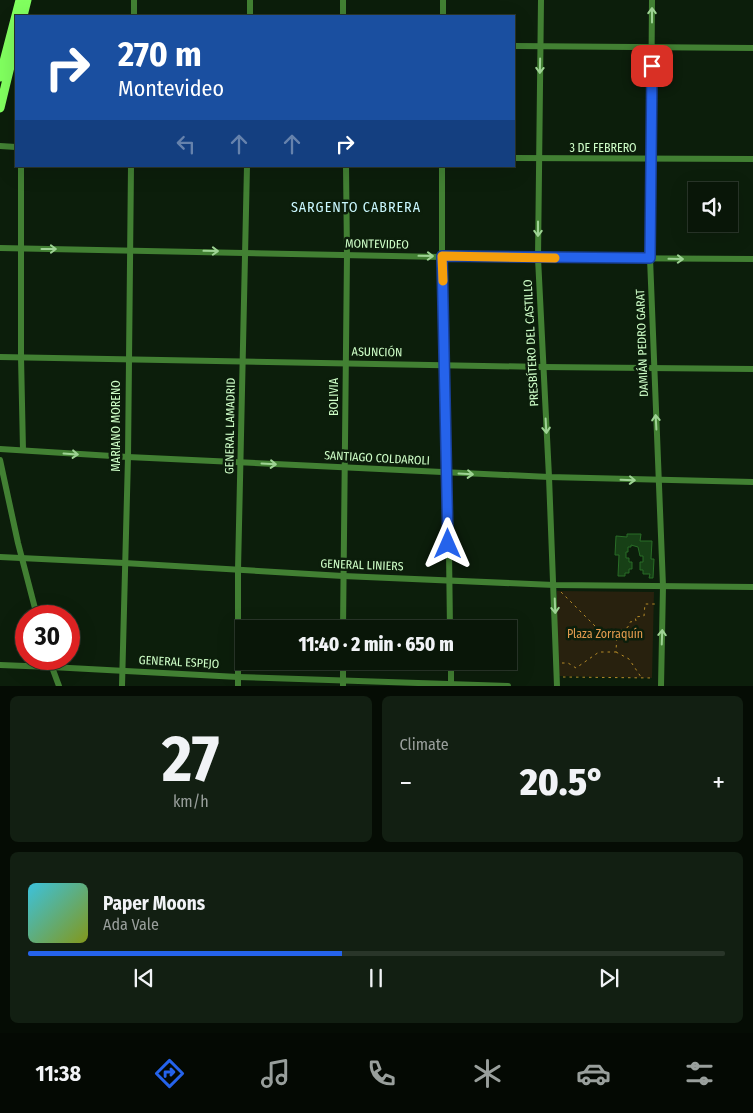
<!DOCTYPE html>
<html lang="en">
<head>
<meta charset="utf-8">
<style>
	:root { --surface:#091608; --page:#121f12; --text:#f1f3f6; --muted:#999f9c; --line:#293529; --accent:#2563eb }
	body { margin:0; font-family:"Fira Sans Condensed",sans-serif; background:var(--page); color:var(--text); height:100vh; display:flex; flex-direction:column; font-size:19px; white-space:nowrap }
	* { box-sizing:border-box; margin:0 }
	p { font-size:16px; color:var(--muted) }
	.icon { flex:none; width:28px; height:28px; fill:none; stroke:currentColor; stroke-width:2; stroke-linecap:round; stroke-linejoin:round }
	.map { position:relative; height:686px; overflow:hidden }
	.drawer { display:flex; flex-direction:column; gap:10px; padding:10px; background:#050c04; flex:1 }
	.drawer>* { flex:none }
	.top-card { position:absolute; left:15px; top:15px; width:500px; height:152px; border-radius:0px; box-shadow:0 5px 20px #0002,0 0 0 1px var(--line); background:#1a4fa0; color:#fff; overflow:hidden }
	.tools { position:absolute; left:688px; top:182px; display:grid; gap:10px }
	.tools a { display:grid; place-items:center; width:50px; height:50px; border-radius:0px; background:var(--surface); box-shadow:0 5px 20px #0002,0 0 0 1px var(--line); font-size:25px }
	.speed { position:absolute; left:15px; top:605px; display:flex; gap:10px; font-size:25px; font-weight:700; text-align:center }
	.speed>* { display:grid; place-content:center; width:65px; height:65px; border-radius:50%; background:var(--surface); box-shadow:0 5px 20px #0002,0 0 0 1px var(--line); line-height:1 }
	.speed .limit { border:8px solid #d22; background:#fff; color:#111 }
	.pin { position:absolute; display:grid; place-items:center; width:42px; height:42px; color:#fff; margin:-21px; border-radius:10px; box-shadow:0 2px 8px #0006 }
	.me { position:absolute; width:55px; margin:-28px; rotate:0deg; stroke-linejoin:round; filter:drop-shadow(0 0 4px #0008) }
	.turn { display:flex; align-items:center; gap:18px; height:105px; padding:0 20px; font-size:22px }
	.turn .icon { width:65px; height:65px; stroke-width:2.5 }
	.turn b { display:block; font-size:35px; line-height:42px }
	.lanes { display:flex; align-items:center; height:48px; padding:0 20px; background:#0003; justify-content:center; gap:25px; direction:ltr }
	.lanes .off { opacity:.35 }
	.big { font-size:38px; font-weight:800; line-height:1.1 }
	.drawer .card { flex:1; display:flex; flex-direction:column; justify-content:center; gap:8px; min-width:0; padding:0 18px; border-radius:8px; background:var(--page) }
	.drawer .dial { align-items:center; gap:0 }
	.dial b { font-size:65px; line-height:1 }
	.song { display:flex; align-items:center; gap:15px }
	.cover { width:60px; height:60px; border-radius:8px; background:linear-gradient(135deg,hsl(190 70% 55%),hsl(70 70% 35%)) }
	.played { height:5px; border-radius:2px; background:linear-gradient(90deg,var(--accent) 45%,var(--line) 45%) }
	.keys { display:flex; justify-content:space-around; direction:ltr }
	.heat { display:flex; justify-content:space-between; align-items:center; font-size:28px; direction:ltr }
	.drawer .tiles { flex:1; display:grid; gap:10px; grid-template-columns:1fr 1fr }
	.card:last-child { grid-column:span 2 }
	.trip { position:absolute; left:235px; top:620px; width:282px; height:50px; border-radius:0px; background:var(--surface); box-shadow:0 5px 20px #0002,0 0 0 1px var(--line); font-weight:800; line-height:50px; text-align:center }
	.menu { display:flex; height:80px; justify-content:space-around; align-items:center; background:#040903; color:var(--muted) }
	.menu .icon { width:35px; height:35px }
	.menu .selected { color:var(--accent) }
	.menu b { font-size:22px; color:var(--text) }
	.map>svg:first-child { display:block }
	.green { fill:#28210e }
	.building { fill:#174016; stroke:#296d27 }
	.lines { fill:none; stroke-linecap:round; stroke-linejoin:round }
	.path { stroke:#b48a27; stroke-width:1; stroke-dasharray:2.5 4; stroke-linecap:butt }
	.minor { stroke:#428033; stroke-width:6 }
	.secondary { stroke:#81ff5f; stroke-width:9 }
	.oneway { stroke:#9ed394 }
	.route-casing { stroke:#184099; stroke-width:12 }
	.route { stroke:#2563eb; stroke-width:9 }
	.slow { stroke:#f59e0b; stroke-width:9 }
	.labels { text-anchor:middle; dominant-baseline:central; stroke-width:5; stroke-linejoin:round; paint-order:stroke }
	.street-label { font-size:12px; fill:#cfffc8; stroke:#0c1e0b }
	.park-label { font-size:12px; fill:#e49c4f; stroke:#0c1e0b }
	.neighbourhood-label { font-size:14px; letter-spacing:1px; fill:#caf8ff; stroke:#0c1e0b }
</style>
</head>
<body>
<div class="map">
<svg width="753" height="686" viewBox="0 0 753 686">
	<rect width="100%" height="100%" fill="#0c1e0b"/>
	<polygon class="green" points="557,591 654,592 652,678 556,676"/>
	<polygon class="building" points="627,534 641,534 640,541 652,541 651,559 654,559 653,578 649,578 650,574 643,574 643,570 640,570 640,562 643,562 643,556 640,556 638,547 631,545 631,547 628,547 628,552 626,552 626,558 629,558 629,562 632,562 632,569 629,569 629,573 625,573 625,576 618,576 619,555 615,555 616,536 627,537"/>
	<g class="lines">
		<g class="path">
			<polyline points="561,592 599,630 616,632"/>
			<polyline points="616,652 629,659 641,677"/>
			<polyline points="562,663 568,663 576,668 599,652 616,652 617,632 628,627 630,622 636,621 635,617 644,616 645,604 657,604"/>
			<polyline points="563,677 654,678"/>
		</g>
		<g class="minor">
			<polyline points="250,0 250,16"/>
			<polyline points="343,0 343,16"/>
			<polyline points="541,0 538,258 549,477 557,686"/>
			<polyline points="652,0 650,258 663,586 661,686"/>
			<polyline points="134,16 134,0"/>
			<polyline points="443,16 443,0"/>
			<polyline points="514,46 753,48"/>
			<polyline points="0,146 16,147"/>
			<polyline points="514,158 753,159"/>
			<polyline points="21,166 21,357 23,450"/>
			<polyline points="442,166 442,257 448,473 450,629"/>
			<polyline points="0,248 442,257 753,259"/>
			<polyline points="0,357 543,367 753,369"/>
			<polyline points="0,449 128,457 549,477 753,482"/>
			<polyline points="0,460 18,543 37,616"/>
			<polyline points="0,557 124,563 343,576 554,585 753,587"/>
			<polyline points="343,629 347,255 346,166"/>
			<polyline points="49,659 59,686"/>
			<polyline points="451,661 451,686"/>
			<polyline points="0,665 51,667 238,677 508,686"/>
			<polyline points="122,686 128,457 131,166"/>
			<polyline points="238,686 238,570 247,166"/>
			<polyline points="343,686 343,661"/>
		</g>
		<g class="secondary">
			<polyline points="23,16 27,0"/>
			<polyline points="0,77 20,0"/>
			<polyline points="0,108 16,42"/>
		</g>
	</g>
	<defs><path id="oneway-shaft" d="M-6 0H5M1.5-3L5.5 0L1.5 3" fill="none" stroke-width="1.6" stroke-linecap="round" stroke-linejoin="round" transform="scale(1.25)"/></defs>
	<g class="oneway">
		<use href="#oneway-shaft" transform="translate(652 15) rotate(-90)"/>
		<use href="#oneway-shaft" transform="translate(540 66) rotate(91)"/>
		<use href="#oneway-shaft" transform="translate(538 229) rotate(90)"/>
		<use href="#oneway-shaft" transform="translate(49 249)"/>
		<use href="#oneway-shaft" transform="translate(211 251) rotate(1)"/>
		<use href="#oneway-shaft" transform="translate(426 256) rotate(1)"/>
		<use href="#oneway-shaft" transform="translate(676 259) rotate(1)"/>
		<use href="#oneway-shaft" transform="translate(656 422) rotate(-93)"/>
		<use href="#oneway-shaft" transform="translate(546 426) rotate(87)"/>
		<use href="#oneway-shaft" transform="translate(71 454) rotate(4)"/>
		<use href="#oneway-shaft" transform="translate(269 464) rotate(3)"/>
		<use href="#oneway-shaft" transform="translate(466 474) rotate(3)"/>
		<use href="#oneway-shaft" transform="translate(628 480) rotate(2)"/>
		<use href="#oneway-shaft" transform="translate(555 606) rotate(88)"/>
		<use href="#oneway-shaft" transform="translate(662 637) rotate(-88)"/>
	</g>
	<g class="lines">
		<g class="route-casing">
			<polyline id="route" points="448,544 442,256 650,258 652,66"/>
		</g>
		<use href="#route" class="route"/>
		<polyline class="slow" points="443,281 442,256 555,258"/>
	</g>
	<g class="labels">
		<g class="street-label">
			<text x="603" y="148">3 DE FEBRERO</text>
			<text transform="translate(377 244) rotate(1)">MONTEVIDEO</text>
			<text transform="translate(531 343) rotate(-93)">PRESBÍTERO DEL CASTILLO</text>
			<text transform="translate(642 343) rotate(-92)">DAMIÁN PEDRO GARAT</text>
			<text transform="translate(377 352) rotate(1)">ASUNCIÓN</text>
			<text transform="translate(334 397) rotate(-90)">BOLIVIA</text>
			<text transform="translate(116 426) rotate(-90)">MARIANO MORENO</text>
			<text transform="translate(230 426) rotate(-89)">GENERAL LAMADRID</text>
			<text transform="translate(377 458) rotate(3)">SANTIAGO COLDAROLI</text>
			<text transform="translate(362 565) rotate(2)">GENERAL LINIERS</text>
			<text transform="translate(179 662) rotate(3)">GENERAL ESPEJO</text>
		</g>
		<g class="park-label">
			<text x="605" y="634">Plaza Zorraquín</text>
		</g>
		<g class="neighbourhood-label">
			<text x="356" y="207">SARGENTO CABRERA</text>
		</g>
	</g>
</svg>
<div class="tools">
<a><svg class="icon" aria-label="sound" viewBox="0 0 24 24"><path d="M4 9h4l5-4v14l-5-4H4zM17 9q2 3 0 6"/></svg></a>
</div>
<div class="speed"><div class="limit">30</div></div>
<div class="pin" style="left:652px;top:66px;background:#d93025"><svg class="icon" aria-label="arrive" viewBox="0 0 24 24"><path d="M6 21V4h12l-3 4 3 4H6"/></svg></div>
<svg class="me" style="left:448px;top:544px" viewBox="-20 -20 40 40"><path d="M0-17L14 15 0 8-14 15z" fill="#2563eb" stroke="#fff" stroke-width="4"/></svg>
<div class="trip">11:40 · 2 min · 650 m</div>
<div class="top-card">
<div class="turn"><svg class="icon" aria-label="right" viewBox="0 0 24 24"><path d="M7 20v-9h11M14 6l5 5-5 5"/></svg><div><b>270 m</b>Montevideo</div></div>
<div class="lanes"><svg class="icon off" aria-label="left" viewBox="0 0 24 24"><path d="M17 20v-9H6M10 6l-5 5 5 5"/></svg><svg class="icon off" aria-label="ahead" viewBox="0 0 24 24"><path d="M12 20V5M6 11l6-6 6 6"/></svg><svg class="icon off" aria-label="ahead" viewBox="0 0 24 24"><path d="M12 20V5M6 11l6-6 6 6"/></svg><svg class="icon" aria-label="right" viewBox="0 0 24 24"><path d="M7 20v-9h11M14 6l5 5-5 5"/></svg></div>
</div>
</div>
<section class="drawer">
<div class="tiles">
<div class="card dial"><b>27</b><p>km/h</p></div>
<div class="card"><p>Climate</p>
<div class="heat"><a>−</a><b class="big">20.5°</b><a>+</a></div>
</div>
<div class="card">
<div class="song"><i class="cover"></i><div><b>Paper Moons</b><p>Ada Vale</p></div></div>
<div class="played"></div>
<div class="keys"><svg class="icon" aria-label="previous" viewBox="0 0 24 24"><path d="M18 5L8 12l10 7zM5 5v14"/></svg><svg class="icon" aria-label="pause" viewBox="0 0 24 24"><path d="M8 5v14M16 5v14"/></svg><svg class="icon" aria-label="next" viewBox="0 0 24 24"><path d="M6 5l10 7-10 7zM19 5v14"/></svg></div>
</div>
</div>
</section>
<nav class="menu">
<b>11:38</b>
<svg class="icon selected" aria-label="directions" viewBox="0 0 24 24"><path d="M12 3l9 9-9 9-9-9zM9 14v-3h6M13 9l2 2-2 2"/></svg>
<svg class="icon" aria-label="music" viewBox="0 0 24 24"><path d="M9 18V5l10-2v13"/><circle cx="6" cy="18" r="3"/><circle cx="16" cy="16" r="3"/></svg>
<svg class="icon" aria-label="phone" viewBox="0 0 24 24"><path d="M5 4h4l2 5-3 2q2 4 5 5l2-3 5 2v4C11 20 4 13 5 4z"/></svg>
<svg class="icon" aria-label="climate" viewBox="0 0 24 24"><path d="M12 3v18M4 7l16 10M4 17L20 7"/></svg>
<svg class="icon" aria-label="car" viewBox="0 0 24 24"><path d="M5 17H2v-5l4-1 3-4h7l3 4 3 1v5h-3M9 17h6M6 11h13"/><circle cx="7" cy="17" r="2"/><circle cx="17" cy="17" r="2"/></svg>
<svg class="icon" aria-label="filters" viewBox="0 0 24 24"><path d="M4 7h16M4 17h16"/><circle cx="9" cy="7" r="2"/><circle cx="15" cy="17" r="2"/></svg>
</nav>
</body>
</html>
